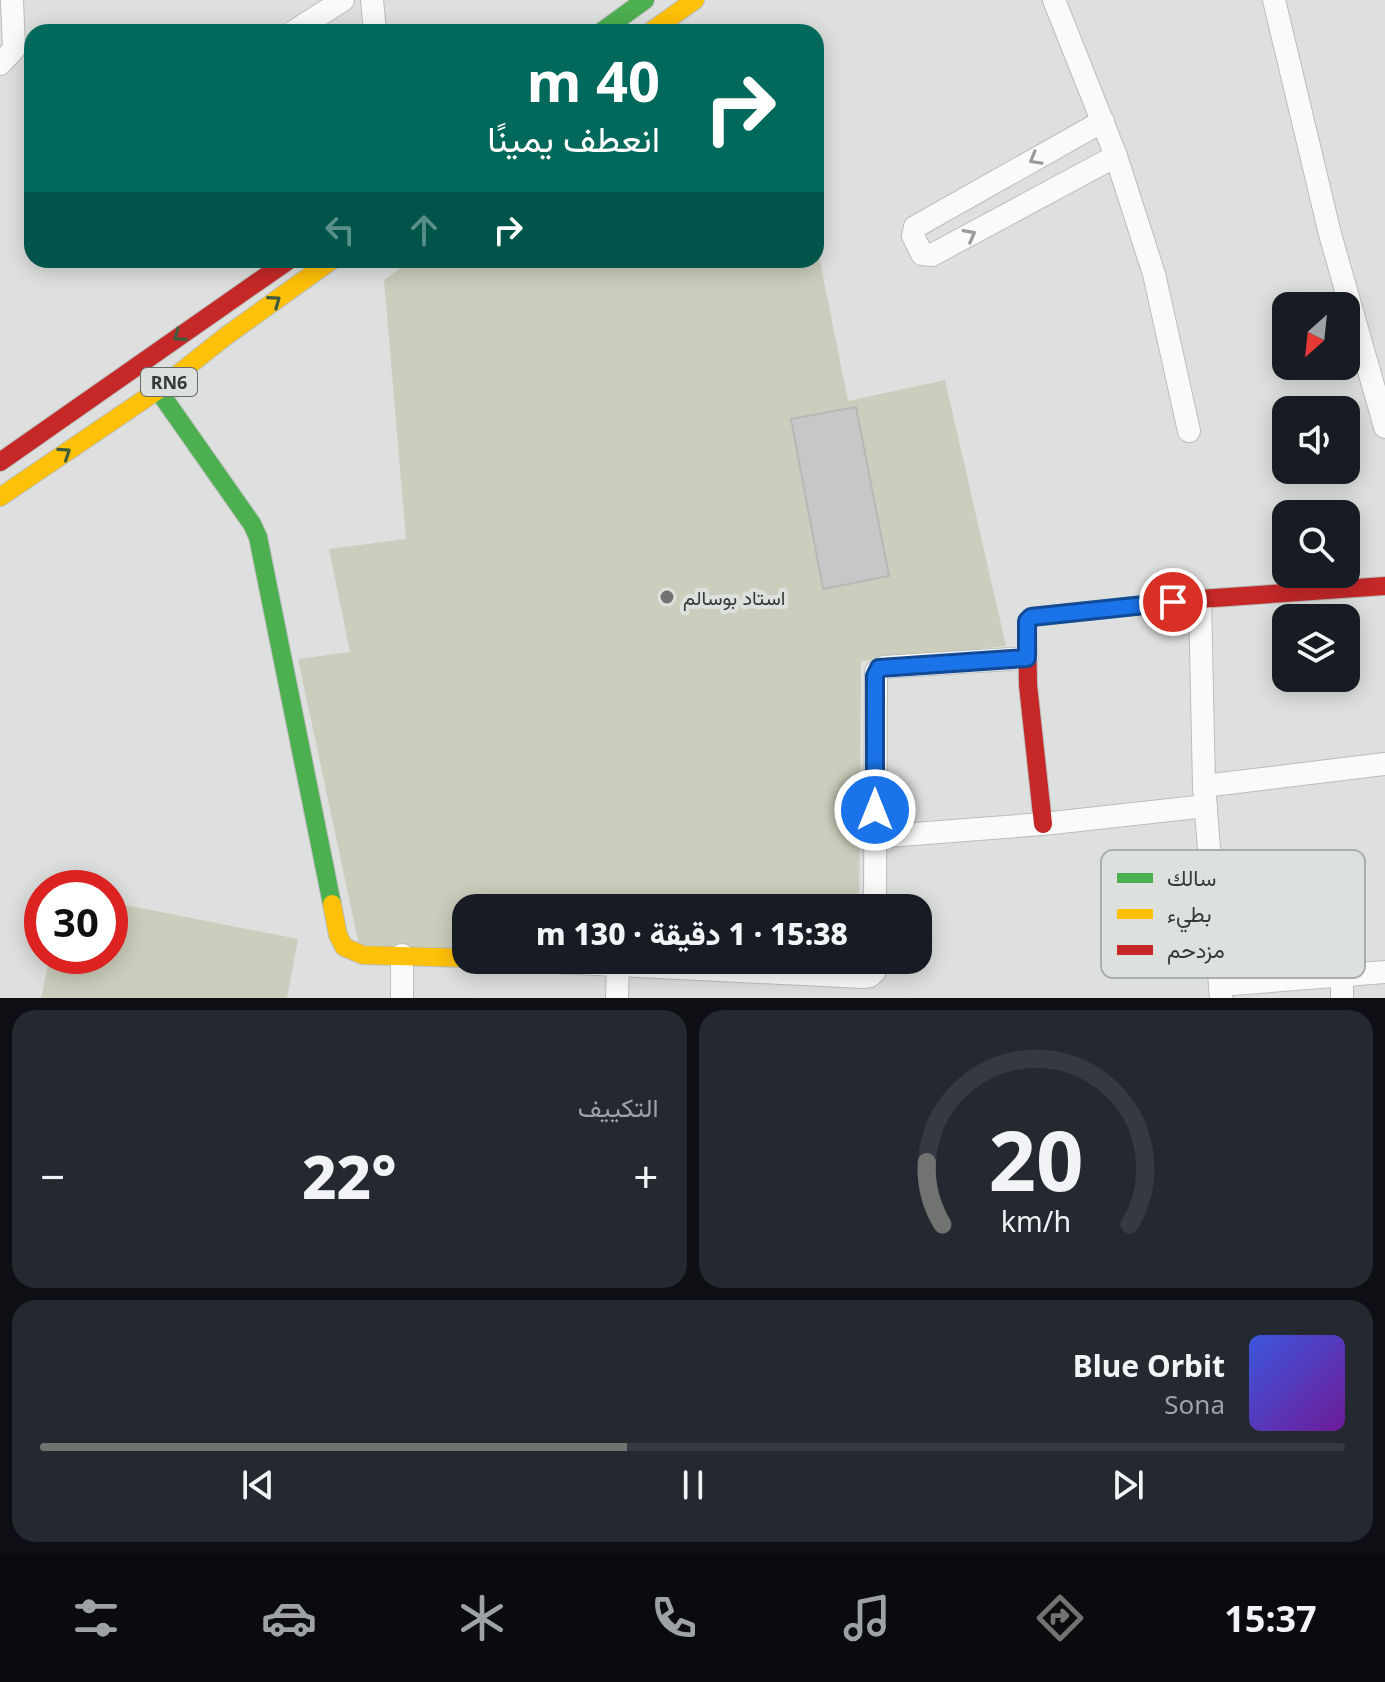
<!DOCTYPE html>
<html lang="ar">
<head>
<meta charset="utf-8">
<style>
	:root { --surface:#171b24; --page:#242831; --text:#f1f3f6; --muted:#9ea1a6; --line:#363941; --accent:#717371 }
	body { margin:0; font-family:"Noto Sans",Vazirmatn,sans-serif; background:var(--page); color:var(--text); direction:rtl; height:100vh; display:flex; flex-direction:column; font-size:30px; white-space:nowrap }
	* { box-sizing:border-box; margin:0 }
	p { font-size:26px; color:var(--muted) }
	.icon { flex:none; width:44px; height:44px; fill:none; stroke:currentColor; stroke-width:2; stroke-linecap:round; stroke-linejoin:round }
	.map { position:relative; height:998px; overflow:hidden; direction:ltr }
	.panel { display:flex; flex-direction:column; gap:12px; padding:12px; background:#0d0f14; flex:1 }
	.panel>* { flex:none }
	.top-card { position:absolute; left:24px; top:24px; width:800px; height:244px; border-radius:24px; box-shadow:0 4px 20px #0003; direction:rtl; background:#00695c; color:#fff; overflow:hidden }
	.needle { width:52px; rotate:207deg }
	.controls { position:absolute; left:1272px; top:292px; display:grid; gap:16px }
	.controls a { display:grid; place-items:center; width:88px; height:88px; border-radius:16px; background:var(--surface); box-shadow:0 4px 20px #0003; font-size:40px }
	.speed { position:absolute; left:24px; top:870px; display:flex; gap:16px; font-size:40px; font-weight:700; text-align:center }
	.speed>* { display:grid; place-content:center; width:104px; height:104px; border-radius:50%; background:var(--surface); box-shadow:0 4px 20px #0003; line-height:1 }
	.speed .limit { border:12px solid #d22; background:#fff; color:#111 }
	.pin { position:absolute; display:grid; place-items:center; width:68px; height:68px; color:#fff; margin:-34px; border:4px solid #fff; border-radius:50%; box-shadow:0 2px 8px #0007 }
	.me { position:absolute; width:88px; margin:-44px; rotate:0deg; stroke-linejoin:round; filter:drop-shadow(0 0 6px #0008) }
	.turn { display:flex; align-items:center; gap:28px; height:168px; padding:0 32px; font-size:36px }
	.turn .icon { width:104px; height:104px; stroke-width:2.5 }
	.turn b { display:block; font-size:56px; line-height:68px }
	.lanes { display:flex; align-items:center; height:76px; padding:0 32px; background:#0003; justify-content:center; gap:40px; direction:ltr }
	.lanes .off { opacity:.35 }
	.big { font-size:60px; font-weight:800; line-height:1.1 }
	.panel .tile { flex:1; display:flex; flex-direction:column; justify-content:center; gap:12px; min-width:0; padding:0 28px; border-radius:24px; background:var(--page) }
	.panel .dial { align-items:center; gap:0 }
	.dial svg { height:208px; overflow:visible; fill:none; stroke:var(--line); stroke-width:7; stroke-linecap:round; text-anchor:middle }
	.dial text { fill:var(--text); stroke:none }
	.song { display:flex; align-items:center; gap:24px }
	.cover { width:96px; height:96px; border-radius:12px; background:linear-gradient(135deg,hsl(230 70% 55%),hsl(280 70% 35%)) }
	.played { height:8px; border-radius:4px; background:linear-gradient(90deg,var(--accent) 45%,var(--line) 45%) }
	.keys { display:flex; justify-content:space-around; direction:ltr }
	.heat { display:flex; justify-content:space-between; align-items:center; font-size:44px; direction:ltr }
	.panel .tiles { flex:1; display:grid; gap:12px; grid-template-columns:1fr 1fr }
	.tile:last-child { grid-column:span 2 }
	.trip { position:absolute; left:452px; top:894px; width:480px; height:80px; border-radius:24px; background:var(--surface); box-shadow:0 4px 20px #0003; font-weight:800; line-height:80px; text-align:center; direction:rtl }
	.tab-bar { display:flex; height:128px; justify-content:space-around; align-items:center; background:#090b0e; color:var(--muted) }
	.tab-bar .icon { width:56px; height:56px }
	.tab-bar .on { color:var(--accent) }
	.tab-bar b { font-size:36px; color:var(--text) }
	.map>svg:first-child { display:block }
	.green { fill:#cbcebc }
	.building { fill:#c5c8c6; stroke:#b6b9b8; stroke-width:2 }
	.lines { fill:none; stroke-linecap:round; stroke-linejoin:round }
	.street-casing { stroke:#bbbdbb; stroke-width:24 }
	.fast-casing { stroke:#bbbdbb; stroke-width:20 }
	.slow-casing { stroke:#bbbdbb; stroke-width:20 }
	.jam-casing { stroke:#bbbdbb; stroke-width:20 }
	.street { stroke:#fafafa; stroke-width:22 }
	.fast { stroke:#4caf50; stroke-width:18 }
	.slow { stroke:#ffc107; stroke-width:18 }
	.jam { stroke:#c62828; stroke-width:18 }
	.oneway { stroke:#989a98 }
	.oneway2 { stroke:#3d5c3e }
	.route-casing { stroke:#114b97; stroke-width:20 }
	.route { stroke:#1a73e8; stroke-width:14 }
	.poi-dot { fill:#717371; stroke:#dce1dd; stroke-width:3 }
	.labels { text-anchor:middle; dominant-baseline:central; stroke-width:8; stroke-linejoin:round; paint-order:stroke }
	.shield { fill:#dce1dd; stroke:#686b69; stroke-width:2 }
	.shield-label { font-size:18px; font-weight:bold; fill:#373937 }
	.poi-label { font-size:20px; fill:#373937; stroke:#dce1dd; text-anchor:start }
	.key { fill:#dce1dd; stroke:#aaafab; stroke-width:2 }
	.key-label { font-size:22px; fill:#373937 }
</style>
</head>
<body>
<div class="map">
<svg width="1385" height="998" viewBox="0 0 1385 998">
	<rect width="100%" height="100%" fill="#dde0de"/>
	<g class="green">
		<polygon points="816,241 848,401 945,380 1006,646 861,661 859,908 466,908 466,949 359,945 298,659 350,652 329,549 406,539 384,280 412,260 816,260"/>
		<polygon points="110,902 298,939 287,998 41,998 50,956 110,956"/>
	</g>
	<polygon class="building" points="856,407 889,576 823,589 791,419"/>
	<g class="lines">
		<g class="street-casing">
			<g id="street">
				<polyline points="372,0 375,32"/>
				<polyline points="1054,0 1116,156 1154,274 1189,431"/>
				<polyline points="1274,0 1330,234 1385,427"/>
				<polyline points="293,32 343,0"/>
				<polyline points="0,64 14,49 12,0"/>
				<polyline points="1103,121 915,227 913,236 922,254 932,255 1116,156"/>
				<polyline points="1200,599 1204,786 1221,998"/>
				<polyline points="1204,786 1385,764"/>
				<polyline points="875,837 1043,824 1206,806"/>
				<polyline points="875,908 876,672 884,667 1027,658"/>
				<polyline points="402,955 402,998"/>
				<polyline points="518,960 863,977 870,976 875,971 875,960"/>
				<polyline points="1342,976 1342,998"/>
				<polyline points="1220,985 1385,972"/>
				<polyline points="617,998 618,964"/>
			</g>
		</g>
		<g class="fast-casing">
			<g id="fast">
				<polyline points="601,32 645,0"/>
				<polyline points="158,390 252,524 258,537 332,904"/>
			</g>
		</g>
		<g class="slow-casing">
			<g id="slow">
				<polyline points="650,32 695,0"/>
				<polyline points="0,497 158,390 226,336 332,260"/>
				<polyline points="332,904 338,935 344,947 363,955 466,958"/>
			</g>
		</g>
		<g class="jam-casing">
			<g id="jam">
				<polyline points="0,462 289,260"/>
				<polyline points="1043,824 1028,685 1027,621 1031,617 1200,599 1385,586"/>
			</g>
		</g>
		<use href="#street" class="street"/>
		<use href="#fast" class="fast"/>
		<use href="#slow" class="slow"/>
		<use href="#jam" class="jam"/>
	</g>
	<defs><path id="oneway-chevron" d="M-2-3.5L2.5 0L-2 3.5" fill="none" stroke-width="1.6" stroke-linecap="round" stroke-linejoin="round" transform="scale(2)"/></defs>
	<g class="oneway">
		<use href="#oneway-chevron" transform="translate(1035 159) rotate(150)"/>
		<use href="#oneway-chevron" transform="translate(970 235) rotate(-28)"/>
	</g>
	<g class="oneway2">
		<use href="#oneway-chevron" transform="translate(275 301) rotate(-36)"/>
		<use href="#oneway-chevron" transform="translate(179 336) rotate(144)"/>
		<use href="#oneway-chevron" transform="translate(65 453) rotate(-34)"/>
	</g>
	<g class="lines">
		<g class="route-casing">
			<polyline id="route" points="875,810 875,676 879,668 1027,658 1027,621 1031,617 1173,602"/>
		</g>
		<use href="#route" class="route"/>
	</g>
	<circle class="poi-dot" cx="667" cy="597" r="8"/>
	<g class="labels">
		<rect class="shield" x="141" y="368" width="56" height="28" rx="6"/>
		<g class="shield-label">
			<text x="169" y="382">RN6</text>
		</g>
		<g class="poi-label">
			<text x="683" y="597">استاد بوسالم</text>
		</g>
	</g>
	<rect x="1101" y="850" width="264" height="128" rx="12" class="key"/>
	<rect x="1117" y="873" width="36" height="10" fill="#4caf50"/>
	<rect x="1117" y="909" width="36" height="10" fill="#ffc107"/>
	<rect x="1117" y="945" width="36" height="10" fill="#c62828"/>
	<g class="key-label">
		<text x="1167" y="886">سالك</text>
		<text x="1167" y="922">بطيء</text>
		<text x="1167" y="958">مزدحم</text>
	</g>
</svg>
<div class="controls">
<a><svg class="needle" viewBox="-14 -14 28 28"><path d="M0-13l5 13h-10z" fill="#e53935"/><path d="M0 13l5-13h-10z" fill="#9ea1a6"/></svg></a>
<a><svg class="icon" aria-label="sound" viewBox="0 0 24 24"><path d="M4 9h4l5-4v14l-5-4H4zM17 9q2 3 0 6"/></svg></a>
<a><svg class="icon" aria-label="search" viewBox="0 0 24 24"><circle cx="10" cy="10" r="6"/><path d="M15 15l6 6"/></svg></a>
<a><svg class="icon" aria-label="layers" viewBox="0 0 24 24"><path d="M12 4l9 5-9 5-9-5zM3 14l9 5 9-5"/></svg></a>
</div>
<div class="speed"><div class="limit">30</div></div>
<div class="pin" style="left:1173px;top:602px;background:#d93025"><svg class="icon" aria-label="arrive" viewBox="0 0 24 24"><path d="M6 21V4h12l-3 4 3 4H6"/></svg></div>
<svg class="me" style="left:875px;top:810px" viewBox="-20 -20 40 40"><circle r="17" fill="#1a73e8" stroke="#fff" stroke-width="3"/><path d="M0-11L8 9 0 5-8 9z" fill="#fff"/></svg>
<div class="trip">15:38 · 1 دقيقة · 130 m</div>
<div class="top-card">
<div class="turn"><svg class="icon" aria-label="right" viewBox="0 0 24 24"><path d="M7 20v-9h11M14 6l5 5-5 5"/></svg><div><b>40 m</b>انعطف يمينًا</div></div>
<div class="lanes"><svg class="icon off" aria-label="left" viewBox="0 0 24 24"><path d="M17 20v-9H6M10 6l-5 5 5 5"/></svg><svg class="icon off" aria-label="ahead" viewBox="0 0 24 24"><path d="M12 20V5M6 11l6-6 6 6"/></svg><svg class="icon" aria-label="right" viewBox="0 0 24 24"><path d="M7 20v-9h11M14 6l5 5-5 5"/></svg></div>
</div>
</div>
<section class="panel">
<div class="tiles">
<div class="tile dial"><svg viewBox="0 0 100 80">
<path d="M14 69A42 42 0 1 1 86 69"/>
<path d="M14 69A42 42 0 0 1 8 45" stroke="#717371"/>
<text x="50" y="56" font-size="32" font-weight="700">20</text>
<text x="50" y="72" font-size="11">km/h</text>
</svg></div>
<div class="tile"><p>التكييف</p>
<div class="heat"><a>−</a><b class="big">22°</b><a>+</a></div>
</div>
<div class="tile">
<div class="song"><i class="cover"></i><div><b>Blue Orbit</b><p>Sona</p></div></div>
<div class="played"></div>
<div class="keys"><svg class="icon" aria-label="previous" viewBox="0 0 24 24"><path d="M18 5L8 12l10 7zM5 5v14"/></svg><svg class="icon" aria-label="pause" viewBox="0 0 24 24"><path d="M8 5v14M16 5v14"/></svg><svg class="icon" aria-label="next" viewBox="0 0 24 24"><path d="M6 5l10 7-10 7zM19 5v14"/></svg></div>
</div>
</div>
</section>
<nav class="tab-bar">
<b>15:37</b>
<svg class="icon on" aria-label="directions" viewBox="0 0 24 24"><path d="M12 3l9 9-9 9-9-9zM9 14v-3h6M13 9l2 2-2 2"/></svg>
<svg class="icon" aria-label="music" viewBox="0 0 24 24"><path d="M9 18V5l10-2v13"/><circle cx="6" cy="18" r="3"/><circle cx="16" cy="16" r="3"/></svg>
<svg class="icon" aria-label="phone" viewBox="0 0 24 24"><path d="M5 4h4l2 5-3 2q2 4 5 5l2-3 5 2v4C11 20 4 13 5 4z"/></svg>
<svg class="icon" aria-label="climate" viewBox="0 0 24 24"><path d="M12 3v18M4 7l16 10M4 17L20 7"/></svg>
<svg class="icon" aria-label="car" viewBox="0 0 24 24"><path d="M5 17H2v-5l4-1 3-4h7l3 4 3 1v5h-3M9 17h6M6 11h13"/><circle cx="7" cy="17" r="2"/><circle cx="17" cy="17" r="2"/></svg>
<svg class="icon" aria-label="filters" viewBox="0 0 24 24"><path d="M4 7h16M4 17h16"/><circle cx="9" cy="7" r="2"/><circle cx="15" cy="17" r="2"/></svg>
</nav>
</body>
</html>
